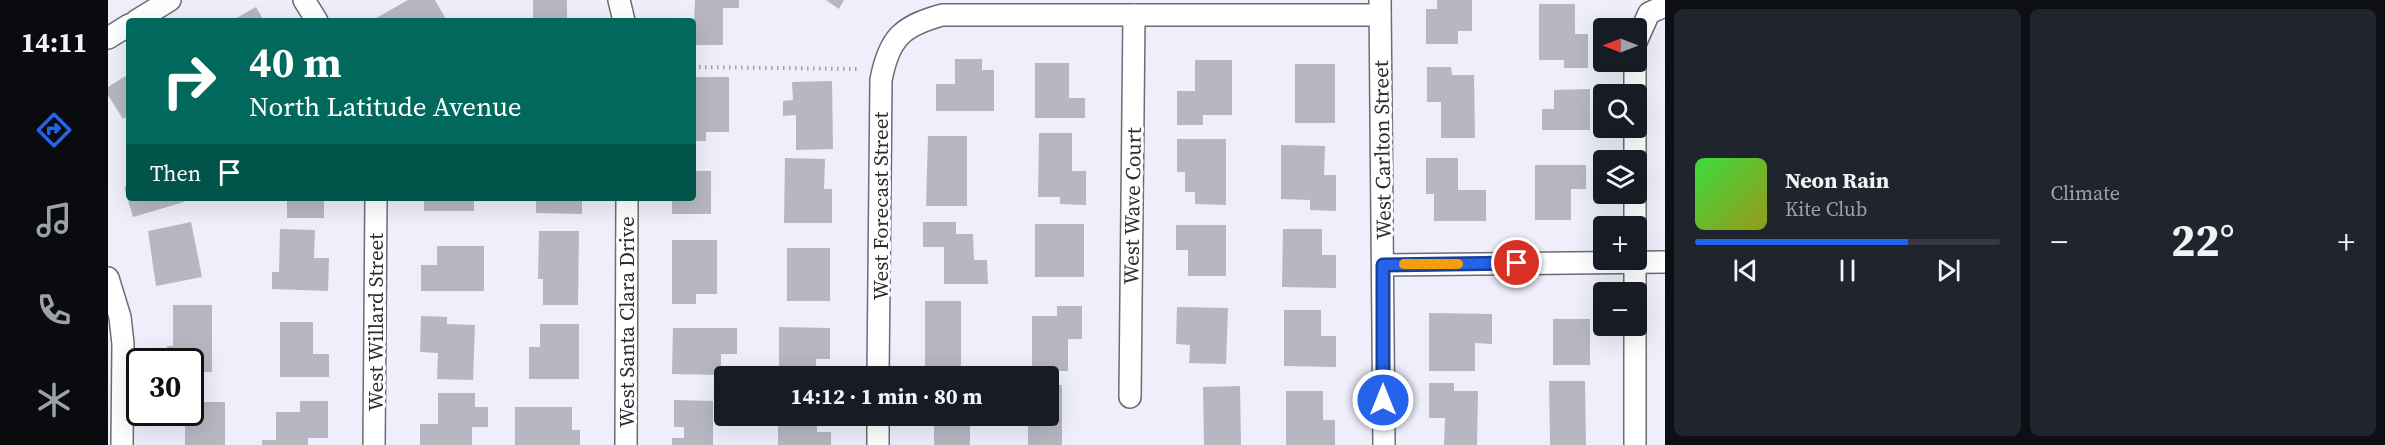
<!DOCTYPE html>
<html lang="en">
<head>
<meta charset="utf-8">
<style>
	:root { --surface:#171b24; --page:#20242c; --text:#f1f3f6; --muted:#9ea1a6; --line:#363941; --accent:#2563eb }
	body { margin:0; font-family:"Source Serif 4",serif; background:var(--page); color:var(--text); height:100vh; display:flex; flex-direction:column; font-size:22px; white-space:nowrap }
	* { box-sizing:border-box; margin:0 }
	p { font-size:20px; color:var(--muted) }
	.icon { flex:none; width:33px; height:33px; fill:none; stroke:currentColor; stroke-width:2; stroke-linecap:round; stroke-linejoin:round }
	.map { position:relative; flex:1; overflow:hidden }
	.sheet { display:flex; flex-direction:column; gap:9px; padding:9px; background:#0d0f14; width:720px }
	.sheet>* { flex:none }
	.hud { position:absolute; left:18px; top:18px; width:570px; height:183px; border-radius:6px; box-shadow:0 6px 24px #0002; background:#00695c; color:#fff; overflow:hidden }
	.needle { width:39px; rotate:270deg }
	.buttons { position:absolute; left:1485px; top:18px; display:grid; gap:12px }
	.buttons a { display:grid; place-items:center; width:54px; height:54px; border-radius:6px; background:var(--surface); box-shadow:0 6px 24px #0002; font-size:30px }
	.speed { position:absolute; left:18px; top:348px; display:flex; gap:12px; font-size:30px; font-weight:700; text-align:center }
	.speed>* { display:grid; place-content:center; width:78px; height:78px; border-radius:50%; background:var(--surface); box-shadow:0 6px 24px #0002; line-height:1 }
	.speed .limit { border:3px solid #111; border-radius:9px; background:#fff; color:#111 }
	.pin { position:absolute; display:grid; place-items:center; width:51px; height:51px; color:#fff; margin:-26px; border:3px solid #fff; border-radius:50%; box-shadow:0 2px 6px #0007 }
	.me { position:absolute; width:66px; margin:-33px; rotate:0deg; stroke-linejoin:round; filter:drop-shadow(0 0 4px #0008) }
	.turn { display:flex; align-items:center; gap:21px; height:126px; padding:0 24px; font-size:27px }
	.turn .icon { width:78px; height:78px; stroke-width:2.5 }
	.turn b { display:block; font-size:42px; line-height:51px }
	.then { display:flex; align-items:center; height:57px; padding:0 24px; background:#0003; gap:12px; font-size:22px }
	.big { font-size:45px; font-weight:700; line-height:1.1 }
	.sheet .tile { flex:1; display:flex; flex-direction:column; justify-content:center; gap:9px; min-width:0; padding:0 21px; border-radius:9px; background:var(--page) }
	.song { display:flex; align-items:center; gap:18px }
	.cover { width:72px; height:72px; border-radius:9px; background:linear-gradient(135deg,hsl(120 70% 55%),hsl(60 70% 35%)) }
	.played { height:6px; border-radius:3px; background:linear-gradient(90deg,var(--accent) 70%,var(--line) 70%) }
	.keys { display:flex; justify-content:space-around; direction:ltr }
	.heat { display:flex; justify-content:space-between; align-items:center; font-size:33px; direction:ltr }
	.sheet .tiles { flex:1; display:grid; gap:9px; grid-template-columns:repeat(2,1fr) }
	.trip { position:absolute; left:606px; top:366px; width:345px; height:60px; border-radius:6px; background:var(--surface); box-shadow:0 6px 24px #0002; font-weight:700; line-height:60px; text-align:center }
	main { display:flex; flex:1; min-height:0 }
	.dock { display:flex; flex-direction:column; width:108px; justify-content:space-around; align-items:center; background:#090b0e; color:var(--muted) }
	.dock .icon { width:42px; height:42px }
	.dock .selected { color:var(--accent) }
	.dock b { font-size:27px; color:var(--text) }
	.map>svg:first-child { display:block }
	.building { fill:#b7b7c2 }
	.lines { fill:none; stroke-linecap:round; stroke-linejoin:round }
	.street-casing { stroke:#6b6c76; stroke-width:24 }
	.path { stroke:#a0a1a9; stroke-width:4; stroke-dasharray:1.5 4.5; stroke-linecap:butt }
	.street { stroke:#fff; stroke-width:21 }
	.route-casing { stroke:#184099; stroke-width:15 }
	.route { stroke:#2563eb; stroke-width:10 }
	.slow { stroke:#f59e0b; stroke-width:10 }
	.labels { text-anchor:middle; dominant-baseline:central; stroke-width:6; stroke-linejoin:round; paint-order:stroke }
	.street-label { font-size:21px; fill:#2d2d32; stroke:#fff }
</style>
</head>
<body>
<main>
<nav class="dock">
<b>14:11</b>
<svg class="icon selected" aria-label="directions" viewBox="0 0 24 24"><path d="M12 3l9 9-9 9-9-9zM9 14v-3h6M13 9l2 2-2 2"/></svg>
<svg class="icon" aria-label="music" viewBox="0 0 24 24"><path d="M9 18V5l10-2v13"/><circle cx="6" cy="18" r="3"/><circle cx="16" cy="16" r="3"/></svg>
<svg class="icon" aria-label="phone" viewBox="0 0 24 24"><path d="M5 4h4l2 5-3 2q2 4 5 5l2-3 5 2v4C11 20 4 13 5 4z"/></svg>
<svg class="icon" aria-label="climate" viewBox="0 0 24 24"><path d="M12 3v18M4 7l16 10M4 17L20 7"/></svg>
</nav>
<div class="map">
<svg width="1557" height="445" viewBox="0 0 1557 445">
	<rect width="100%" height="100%" fill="#eeeffa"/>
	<g class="building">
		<polygon points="300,0 327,0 339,21 263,21"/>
		<rect x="425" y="0" width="34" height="21"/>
		<polygon points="587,0 631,0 631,8 615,8 615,45 585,45"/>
		<polygon points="718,0 736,0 731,9"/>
		<polygon points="1329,0 1364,0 1364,31 1350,31 1350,44 1318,44 1318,9 1329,9"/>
		<polygon points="1431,4 1467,4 1467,34 1480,34 1480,68 1456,68 1456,60 1431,60"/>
		<polygon points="148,7 156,21 123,21"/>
		<polygon points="847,59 874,59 874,70 886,70 886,111 828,111 828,84 847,84"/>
		<polygon points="1087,60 1124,60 1124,115 1095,115 1095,125 1069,125 1069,91 1087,91"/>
		<polygon points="927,63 961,63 961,98 977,98 977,118 927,118"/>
		<rect x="1187" y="64" width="40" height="59"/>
		<polygon points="1319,67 1343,67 1344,75 1366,75 1367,138 1333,138 1333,102 1319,102"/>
		<polygon points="21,74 21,115 15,119 0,95 0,87"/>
		<polygon points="585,77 621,77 621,132 598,132 598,141 585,141"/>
		<polygon points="724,81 725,149 688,150 688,115 675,116 675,101 685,100 684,82"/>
		<polygon points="1482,89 1482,130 1434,130 1434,109 1446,109 1446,90"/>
		<polygon points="931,133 964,133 964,171 978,171 978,205 952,204 952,197 930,197"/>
		<polygon points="820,136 859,136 859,206 818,206"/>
		<polygon points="1069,139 1118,139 1118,205 1087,204 1087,192 1077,192 1077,172 1069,172"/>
		<polygon points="1173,145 1217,146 1216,175 1228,175 1228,211 1202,210 1202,200 1173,199"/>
		<polygon points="677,158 717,159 716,189 724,189 724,223 676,223"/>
		<polygon points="1318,158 1350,158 1350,190 1378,190 1378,221 1326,221 1326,194 1318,194"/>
		<polygon points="1427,165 1478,165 1478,189 1463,189 1463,220 1427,220"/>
		<polygon points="585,171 603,171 603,214 564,214 564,198 585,198"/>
		<polygon points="21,186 21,198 75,198 76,202 25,217 16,187"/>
		<rect x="179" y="198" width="37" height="20"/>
		<rect x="316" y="198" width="50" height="13"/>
		<polygon points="428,198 474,198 474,214 428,213"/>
		<polygon points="83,222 94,277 48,286 40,231"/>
		<polygon points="815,222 848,222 848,234 865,234 866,260 879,260 880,284 836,284 836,247 815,247"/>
		<rect x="927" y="224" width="49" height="53"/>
		<polygon points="1068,225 1118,225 1118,276 1080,276 1080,250 1068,250"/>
		<polygon points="172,229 207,230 206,258 221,258 220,291 164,289 164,272 171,272"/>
		<polygon points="1175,229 1214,229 1214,255 1228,255 1228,288 1174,287"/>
		<polygon points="431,231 471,231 470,305 435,305 435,279 430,279"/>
		<polygon points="564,240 609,240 609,294 588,294 588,304 564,304"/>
		<polygon points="329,246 376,246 376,291 313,291 313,265 329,265"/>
		<rect x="679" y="248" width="43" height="53"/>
		<rect x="817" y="301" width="36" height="72"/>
		<polygon points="65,305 104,305 104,372 82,372 82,362 59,362 59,346 65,346"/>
		<polygon points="949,306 974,306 974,339 960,339 960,371 924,371 924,316 949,316"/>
		<polygon points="1069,307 1120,308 1118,364 1081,363 1082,345 1068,344"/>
		<polygon points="1176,310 1213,310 1213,336 1228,336 1228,367 1176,366"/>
		<polygon points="1321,313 1384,314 1384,344 1367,343 1367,371 1321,371"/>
		<polygon points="313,316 339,317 339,324 367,325 365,380 329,379 330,353 312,352"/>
		<rect x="1445" y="319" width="37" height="46"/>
		<polygon points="172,322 205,322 205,354 221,354 221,377 172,377"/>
		<polygon points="432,324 471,324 471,379 421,379 421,347 432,347"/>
		<polygon points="671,327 722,328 722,359 708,359 708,376 671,376"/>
		<polygon points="565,328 629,328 629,354 613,354 613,375 564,374"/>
		<polygon points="1441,381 1477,381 1478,445 1442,445"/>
		<polygon points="1321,383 1346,383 1346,391 1370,391 1369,445 1336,445 1337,418 1321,418"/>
		<polygon points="940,385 954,385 954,445 920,445 920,416 940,416"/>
		<polygon points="1132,386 1133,445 1096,445 1095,387"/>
		<polygon points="1178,391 1215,391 1215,420 1227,420 1227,445 1178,445"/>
		<polygon points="82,392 87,392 87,402 117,402 117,445 77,445 77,426 60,426 60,412 82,412"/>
		<polygon points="330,393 367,393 367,407 380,407 380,427 364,427 364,445 312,445 312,424 330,424"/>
		<polygon points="566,400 605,401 605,445 564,445 564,438 576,438 576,427 566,427"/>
		<polygon points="192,401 220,401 220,438 200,438 200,445 154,445 154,440 168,440 168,412 192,412"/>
		<polygon points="407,407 464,407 464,430 472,430 472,445 407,445"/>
		<polygon points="670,416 709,416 709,432 723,432 723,445 670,445"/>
		<polygon points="814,416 862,416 862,445 826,445 826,421 814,421"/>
	</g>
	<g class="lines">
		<g class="street-casing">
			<g id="street">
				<polyline points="196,0 209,21"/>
				<polyline points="511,0 516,21"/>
				<polyline points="1272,0 1276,445"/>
				<polyline points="28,21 62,0"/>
				<polyline points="0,38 21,25"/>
				<polyline points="1528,42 1541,13 1557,6"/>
				<polyline points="1527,94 1527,62"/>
				<polyline points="1527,160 1527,128"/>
				<polyline points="1527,226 1527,194"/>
				<polyline points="1527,260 1527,292"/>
				<polyline points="1275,265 1557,262"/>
				<polyline points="0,278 12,317 15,344 14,445"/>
				<polyline points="1527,326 1527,445"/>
				<path d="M770,376l3,-296c8,-42 21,-54 61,-65h438"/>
				<polyline points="1022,397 1026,15"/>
				<polyline points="266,445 268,198"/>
				<polyline points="518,445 519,198"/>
				<polyline points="770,445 770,416"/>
			</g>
		</g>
		<polyline class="path" points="585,67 750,69"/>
		<use href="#street" class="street"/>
	</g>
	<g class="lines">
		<g class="route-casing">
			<polyline id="route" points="1275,400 1275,265 1409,263"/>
		</g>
		<use href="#route" class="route"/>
		<polyline class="slow" points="1296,264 1350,264"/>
	</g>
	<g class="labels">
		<g class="street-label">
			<text transform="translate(1274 150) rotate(-91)">West Carlton Street</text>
			<text transform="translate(772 206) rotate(-90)">West Forecast Street</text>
			<text transform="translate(1024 206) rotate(-89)">West Wave Court</text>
			<text transform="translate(267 322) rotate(-90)">West Willard Street</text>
			<text transform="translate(518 322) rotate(-90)">West Santa Clara Drive</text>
		</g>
	</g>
</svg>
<div class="buttons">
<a><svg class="needle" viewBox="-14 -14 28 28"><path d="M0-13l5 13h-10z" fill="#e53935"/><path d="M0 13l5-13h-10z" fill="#9ea1a6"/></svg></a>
<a><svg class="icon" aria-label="search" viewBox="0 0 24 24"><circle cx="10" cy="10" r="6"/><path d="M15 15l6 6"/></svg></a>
<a><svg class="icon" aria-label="layers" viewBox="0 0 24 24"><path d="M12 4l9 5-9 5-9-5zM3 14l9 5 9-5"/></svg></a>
<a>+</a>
<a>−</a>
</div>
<div class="speed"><div class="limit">30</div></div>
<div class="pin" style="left:1409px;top:263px;background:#d93025"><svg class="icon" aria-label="arrive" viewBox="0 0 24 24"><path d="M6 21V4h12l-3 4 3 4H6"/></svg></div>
<svg class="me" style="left:1275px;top:400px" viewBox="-20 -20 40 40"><circle r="17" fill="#2563eb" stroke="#fff" stroke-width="3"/><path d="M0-11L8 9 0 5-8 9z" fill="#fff"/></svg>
<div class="trip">14:12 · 1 min · 80 m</div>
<div class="hud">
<div class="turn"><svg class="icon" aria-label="right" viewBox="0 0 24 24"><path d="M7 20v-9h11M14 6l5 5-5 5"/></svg><div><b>40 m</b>North Latitude Avenue</div></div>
<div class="then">Then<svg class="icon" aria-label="arrive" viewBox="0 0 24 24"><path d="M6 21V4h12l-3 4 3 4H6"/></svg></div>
</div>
</div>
<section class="sheet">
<div class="tiles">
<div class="tile">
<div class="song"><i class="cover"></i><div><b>Neon Rain</b><p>Kite Club</p></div></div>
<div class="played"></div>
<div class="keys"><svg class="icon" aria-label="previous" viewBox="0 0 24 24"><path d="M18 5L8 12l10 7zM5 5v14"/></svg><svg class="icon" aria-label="pause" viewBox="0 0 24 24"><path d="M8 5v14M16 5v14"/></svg><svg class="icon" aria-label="next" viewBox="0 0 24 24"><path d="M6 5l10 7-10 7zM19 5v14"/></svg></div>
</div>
<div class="tile"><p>Climate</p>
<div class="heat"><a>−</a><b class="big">22°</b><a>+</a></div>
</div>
</div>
</section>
</main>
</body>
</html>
